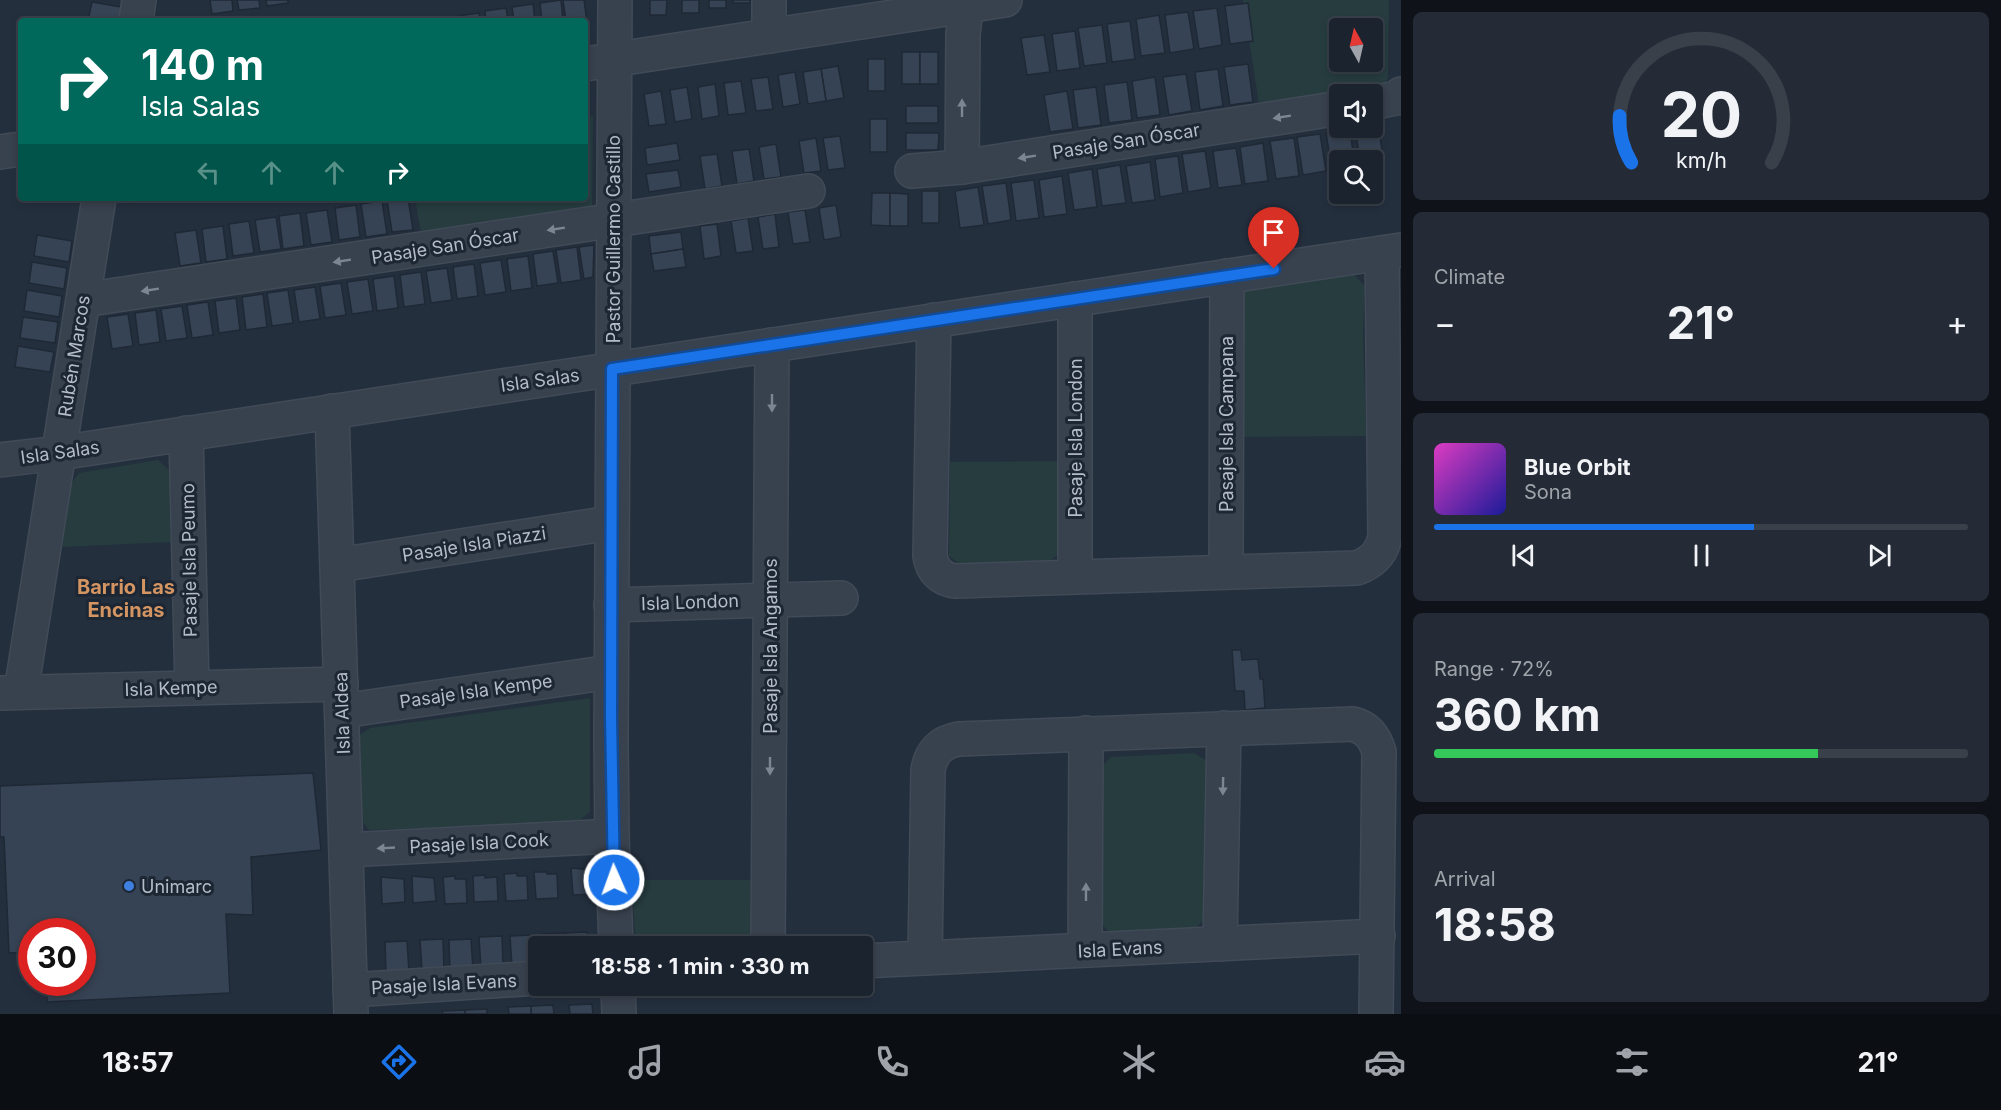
<!DOCTYPE html>
<html lang="en">
<head>
<meta charset="utf-8">
<style>
	:root { --surface:#1b232e; --page:#242b36; --text:#f1f3f6; --muted:#a0a4aa; --line:#39404a; --accent:#1a73e8 }
	body { margin:0; font-family:Inter,sans-serif; background:var(--page); color:var(--text); height:100vh; display:flex; flex-direction:column; font-size:22px; white-space:nowrap }
	* { box-sizing:border-box; margin:0 }
	p { font-size:20px; color:var(--muted) }
	.icon { flex:none; width:33px; height:33px; fill:none; stroke:currentColor; stroke-width:2; stroke-linecap:round; stroke-linejoin:round }
	.map { position:relative; flex:1; overflow:hidden }
	.side { display:flex; flex-direction:column; gap:12px; padding:12px; background:#0f1319; width:600px }
	.side>* { flex:none }
	.top-card { position:absolute; left:18px; top:18px; width:570px; height:183px; border-radius:6px; box-shadow:0 3px 9px #0003,0 0 0 2px var(--line); background:#00695c; color:#fff; overflow:hidden }
	.needle { width:39px; rotate:352deg }
	.buttons { position:absolute; left:1329px; top:18px; display:grid; gap:12px }
	.buttons a { display:grid; place-items:center; width:54px; height:54px; border-radius:6px; background:var(--surface); box-shadow:0 3px 9px #0003,0 0 0 2px var(--line); font-size:30px }
	.speed { position:absolute; left:18px; top:918px; display:flex; gap:12px; font-size:30px; font-weight:700; text-align:center }
	.speed>* { display:grid; place-content:center; width:78px; height:78px; border-radius:50%; background:var(--surface); box-shadow:0 3px 9px #0003,0 0 0 2px var(--line); line-height:1 }
	.speed .limit { border:9px solid #d22; background:#fff; color:#111 }
	.pin { position:absolute; display:grid; place-items:center; width:51px; height:51px; color:#fff; margin:-62px -26px; border-radius:50% 50% 50% 0; rotate:-45deg; box-shadow:0 0 6px #0007 }
	.pin .icon { rotate:45deg }
	.me { position:absolute; width:66px; margin:-33px; rotate:358deg; stroke-linejoin:round; filter:drop-shadow(0 0 4px #0008) }
	.turn { display:flex; align-items:center; gap:21px; height:126px; padding:0 24px; font-size:27px }
	.turn .icon { width:78px; height:78px; stroke-width:2.5 }
	.turn b { display:block; font-size:42px; line-height:51px }
	.lanes { display:flex; align-items:center; height:57px; padding:0 24px; background:#0003; justify-content:center; gap:30px; direction:ltr }
	.lanes .off { opacity:.35 }
	.big { font-size:45px; font-weight:700; line-height:1.1 }
	.side .widget { flex:1; display:flex; flex-direction:column; justify-content:center; gap:9px; min-width:0; padding:0 21px; border-radius:9px; background:var(--page) }
	.side .dial { align-items:center; gap:0 }
	.dial svg { height:156px; overflow:visible; fill:none; stroke:var(--line); stroke-width:7; stroke-linecap:round; text-anchor:middle }
	.dial text { fill:var(--text); stroke:none }
	.song { display:flex; align-items:center; gap:18px }
	.cover { width:72px; height:72px; border-radius:9px; background:linear-gradient(135deg,hsl(310 70% 55%),hsl(240 70% 35%)) }
	.played { height:6px; border-radius:3px; background:linear-gradient(90deg,var(--accent) 60%,var(--line) 60%) }
	.keys { display:flex; justify-content:space-around; direction:ltr }
	.heat { display:flex; justify-content:space-between; align-items:center; font-size:33px; direction:ltr }
	.charge { height:9px; border-radius:4px; background:linear-gradient(90deg,#34c759 72%,var(--line) 0) }
	.trip { position:absolute; left:528px; top:936px; width:345px; height:60px; border-radius:6px; background:var(--surface); box-shadow:0 3px 9px #0003,0 0 0 2px var(--line); font-weight:700; line-height:60px; text-align:center }
	.tab-bar { display:flex; height:96px; justify-content:space-around; align-items:center; background:#0b0e12; color:var(--muted) }
	.tab-bar .icon { width:42px; height:42px }
	.tab-bar .on { color:var(--accent) }
	.tab-bar b { font-size:27px; color:var(--text) }
	main { display:flex; flex:1; min-height:0 }
	.map>svg:first-child { display:block }
	.green { fill:#263c3f; fill-rule:evenodd }
	.building { fill:#364354; stroke:#1f2835; stroke-width:1.5 }
	.lines { fill:none; stroke-linecap:round; stroke-linejoin:round }
	.minor-casing { stroke:#414a57; stroke-width:36 }
	.minor { stroke:#38414e; stroke-width:33 }
	.oneway { fill:#7c8592 }
	.route-casing { stroke:#114b97; stroke-width:15 }
	.route { stroke:#1a73e8; stroke-width:10 }
	.shop-dot { fill:#3f7fe0; stroke:#1d2633; stroke-width:2 }
	.labels { text-anchor:middle; dominant-baseline:central; stroke-width:6; stroke-linejoin:round; paint-order:stroke }
	.street-label { font-size:18px; fill:#b4bcc9; stroke:#1d2633 }
	.poi-label { font-size:18px; fill:#b4bcc9; stroke:#1d2633; text-anchor:start }
	.neighbourhood-label { font-size:20px; font-weight:bold; fill:#d59563; stroke:#1d2633 }
</style>
</head>
<body>
<main>
<div class="map">
<svg width="1401" height="1014" viewBox="0 0 1401 1014">
	<rect width="100%" height="100%" fill="#242f3e"/>
	<g class="green">
		<path d="M1243,0h146l-1,76 -2,8 -127,20zM1340,28h32v34h-32z"/>
		<polygon points="593,116 592,210 421,233 415,198 585,198 585,118"/>
		<polygon points="1350,271 1365,286 1363,330 1366,436 1238,437 1236,301 1246,287"/>
		<polygon points="158,460 170,471 171,542 62,547 71,484 79,473"/>
		<polygon points="1060,461 1059,554 1047,563 961,565 949,556 950,462"/>
		<polygon points="590,698 590,812 576,823 369,830 362,821 360,735 370,728"/>
		<polygon points="1194,753 1207,761 1207,917 1196,927 1109,932 1099,921 1100,768 1111,757"/>
		<polygon points="631,880 752,880 753,938 745,946 636,946"/>
	</g>
	<g class="building">
		<polygon points="210,0 232,0 233,11 212,14"/>
		<polygon points="237,0 259,0 260,8 239,10"/>
		<polygon points="266,0 288,0 288,3 267,6"/>
		<polygon points="561,0 563,21 542,21 540,3"/>
		<polygon points="563,0 584,0 588,29 585,29 585,21 566,21"/>
		<polygon points="650,0 667,0 666,15 650,15"/>
		<rect x="682" y="0" width="17" height="13"/>
		<rect x="709" y="0" width="17" height="8"/>
		<rect x="733" y="0" width="17" height="3"/>
		<polygon points="92,2 127,8 124,21 88,21"/>
		<polygon points="1248,3 1253,41 1230,44 1225,6"/>
		<polygon points="533,4 535,21 514,21 512,7"/>
		<polygon points="506,8 508,21 486,21 485,11"/>
		<polygon points="1217,8 1222,45 1199,49 1193,11"/>
		<polygon points="1188,12 1194,49 1170,53 1165,15"/>
		<polygon points="479,13 480,21 459,21 458,16"/>
		<polygon points="1159,15 1165,53 1141,56 1136,19"/>
		<polygon points="452,17 453,21 431,21 431,20"/>
		<polygon points="1130,21 1135,59 1112,62 1107,24"/>
		<polygon points="1102,25 1107,63 1084,66 1078,28"/>
		<polygon points="1075,31 1080,68 1057,71 1052,34"/>
		<polygon points="1044,35 1050,72 1027,75 1021,38"/>
		<rect x="902" y="52" width="18" height="32"/>
		<rect x="920" y="52" width="18" height="32"/>
		<rect x="868" y="59" width="17" height="32"/>
		<polygon points="1248,64 1253,102 1230,105 1224,67"/>
		<polygon points="838,66 844,98 826,101 821,69"/>
		<polygon points="821,69 826,101 808,104 803,72"/>
		<polygon points="1218,69 1223,106 1200,110 1195,72"/>
		<polygon points="795,72 800,104 783,107 778,75"/>
		<polygon points="1186,74 1192,111 1169,115 1163,77"/>
		<polygon points="768,77 773,109 756,111 751,79"/>
		<polygon points="1155,77 1160,115 1137,118 1132,81"/>
		<polygon points="741,81 746,113 728,115 724,83"/>
		<polygon points="1127,82 1132,120 1109,123 1104,85"/>
		<polygon points="715,84 719,116 702,119 698,87"/>
		<polygon points="687,87 692,119 675,122 670,90"/>
		<polygon points="1096,87 1101,125 1078,128 1073,90"/>
		<polygon points="661,91 666,124 649,126 644,94"/>
		<polygon points="1067,91 1073,129 1050,132 1044,95"/>
		<rect x="906" y="106" width="32" height="17"/>
		<rect x="870" y="119" width="17" height="33"/>
		<polygon points="1372,125 1378,125 1384,162 1372,164 1372,160 1360,160 1355,128 1372,128"/>
		<polygon points="1350,129 1354,160 1340,160 1340,169 1332,170 1326,133"/>
		<polygon points="906,133 939,133 938,150 906,150"/>
		<polygon points="1320,134 1326,171 1303,175 1297,137"/>
		<polygon points="840,136 845,168 828,170 823,138"/>
		<polygon points="816,138 821,171 804,173 799,141"/>
		<polygon points="1294,138 1299,176 1276,179 1270,141"/>
		<polygon points="677,143 680,160 647,165 645,148"/>
		<polygon points="1263,143 1268,181 1245,184 1240,147"/>
		<polygon points="776,144 781,177 764,179 759,147"/>
		<polygon points="1236,148 1242,185 1218,188 1213,151"/>
		<polygon points="749,149 754,181 737,184 732,151"/>
		<polygon points="1205,151 1211,188 1188,192 1182,154"/>
		<polygon points="717,154 722,186 705,189 700,156"/>
		<polygon points="1178,156 1183,193 1160,197 1155,159"/>
		<polygon points="1150,162 1155,200 1132,203 1126,166"/>
		<polygon points="1120,165 1126,203 1102,206 1097,169"/>
		<polygon points="1092,169 1097,207 1074,210 1068,173"/>
		<polygon points="678,170 681,187 649,192 646,174"/>
		<polygon points="1062,176 1067,214 1044,217 1039,180"/>
		<polygon points="1034,180 1039,218 1016,221 1011,183"/>
		<polygon points="1006,183 1011,220 988,224 982,186"/>
		<polygon points="978,187 984,225 960,228 955,191"/>
		<rect x="922" y="191" width="17" height="32"/>
		<polygon points="872,193 890,193 890,226 871,225"/>
		<polygon points="890,193 908,194 908,226 890,226"/>
		<polygon points="131,198 152,198 153,200 132,203"/>
		<polygon points="408,198 413,230 392,232 387,200"/>
		<polygon points="382,201 387,234 366,237 361,204"/>
		<polygon points="356,205 360,237 339,240 335,208"/>
		<polygon points="836,205 841,237 824,240 819,208"/>
		<polygon points="327,210 332,242 311,245 306,213"/>
		<polygon points="805,210 810,242 793,244 788,212"/>
		<polygon points="300,213 304,246 283,249 279,216"/>
		<polygon points="775,214 779,247 763,249 758,217"/>
		<polygon points="276,217 281,249 260,252 255,220"/>
		<polygon points="748,218 753,251 736,253 731,221"/>
		<polygon points="249,221 254,253 233,256 229,224"/>
		<polygon points="717,224 721,256 704,259 700,226"/>
		<polygon points="223,226 227,259 206,262 202,229"/>
		<polygon points="196,230 201,263 180,266 175,233"/>
		<polygon points="681,232 683,249 651,254 649,236"/>
		<polygon points="37,235 72,241 69,262 34,256"/>
		<polygon points="594,245 593,277 584,279 579,247"/>
		<polygon points="577,247 581,280 561,283 556,250"/>
		<polygon points="683,249 686,267 654,271 651,254"/>
		<polygon points="553,251 558,283 537,286 533,254"/>
		<polygon points="528,256 532,288 511,291 507,259"/>
		<polygon points="501,260 506,292 485,295 480,263"/>
		<polygon points="32,262 67,268 64,289 29,283"/>
		<polygon points="474,264 478,296 457,299 453,267"/>
		<polygon points="447,268 452,300 431,303 426,271"/>
		<polygon points="421,272 425,304 404,307 400,275"/>
		<polygon points="394,276 398,308 377,311 373,279"/>
		<polygon points="368,279 373,311 352,314 347,282"/>
		<polygon points="341,283 346,315 325,318 320,286"/>
		<polygon points="315,287 320,319 299,322 294,290"/>
		<polygon points="27,290 62,296 59,317 24,311"/>
		<polygon points="288,290 293,323 272,326 267,293"/>
		<polygon points="263,294 267,327 246,330 242,297"/>
		<polygon points="236,298 240,330 219,333 215,301"/>
		<polygon points="208,302 213,335 192,338 187,305"/>
		<polygon points="182,306 187,338 166,341 161,309"/>
		<polygon points="156,310 160,342 139,345 135,313"/>
		<polygon points="128,314 133,346 112,349 107,317"/>
		<polygon points="23,317 58,322 55,343 20,338"/>
		<polygon points="18,346 54,352 50,372 15,367"/>
		<polygon points="1232,650 1241,650 1242,660 1258,659 1260,679 1263,679 1265,708 1245,710 1244,691 1235,691"/>
		<polygon points="313,773 321,850 251,857 253,915 226,914 230,993 47,1002 47,982 82,982 82,932 32,932 32,952 9,953 4,837 0,837 0,786"/>
		<polygon points="571,868 594,870 595,894 573,895"/>
		<polygon points="534,872 547,872 547,874 557,874 558,898 536,899"/>
		<polygon points="517,873 517,876 527,876 528,900 506,901 504,874"/>
		<polygon points="485,875 485,878 497,877 498,901 474,902 473,876"/>
		<polygon points="412,876 434,878 436,901 413,903"/>
		<polygon points="455,876 455,879 466,879 467,903 445,904 443,877"/>
		<polygon points="381,877 404,879 405,902 382,904"/>
		<polygon points="587,932 588,946 565,946 565,933"/>
		<polygon points="565,933 565,946 543,946 542,934"/>
		<polygon points="533,935 535,966 512,967 510,936"/>
		<polygon points="502,936 503,968 481,969 479,937"/>
		<polygon points="443,939 444,970 422,971 420,940"/>
		<polygon points="471,939 473,970 450,971 449,940"/>
		<polygon points="407,941 409,972 386,974 385,942"/>
		<polygon points="592,1004 593,1014 570,1014 569,1005"/>
		<polygon points="553,1005 554,1014 531,1014 531,1006"/>
		<polygon points="531,1006 531,1014 509,1014 508,1007"/>
		<polygon points="487,1009 487,1014 465,1014 465,1010"/>
		<polygon points="465,1010 465,1014 443,1014 442,1011"/>
	</g>
	<g class="lines">
		<g class="minor-casing">
			<g id="minor">
				<polyline points="615,0 611,740 612,836 616,946"/>
				<polyline points="769,0 769,36"/>
				<polyline points="136,21 139,0"/>
				<polyline points="585,64 1005,0"/>
				<polyline points="1372,103 1396,98 1401,94"/>
				<polyline points="0,152 21,149"/>
				<polyline points="962,167 963,34 967,0"/>
				<polyline points="912,171 962,167 1340,108"/>
				<polyline points="1075,299 1075,577"/>
				<polyline points="83,300 808,191"/>
				<path d="M934,320l-4,236c2,14 11,24 26,25l401,-13c16,-6 25,-15 28,-32l-3,-283"/>
				<polyline points="332,411 351,1014"/>
				<polyline points="186,433 192,688"/>
				<polyline points="0,460 59,453 1401,250"/>
				<polyline points="338,565 611,523"/>
				<polyline points="1226,572 1227,276"/>
				<polyline points="611,605 841,598"/>
				<polyline points="21,692 99,198"/>
				<polyline points="0,693 341,684"/>
				<polyline points="342,711 611,672"/>
				<polyline points="346,850 612,836"/>
				<polyline points="1220,944 1224,728"/>
				<polyline points="768,946 772,345"/>
				<polyline points="1085,950 1086,733"/>
				<path d="M925,958l3,-188c3,-18 13,-28 31,-31l394,-15c15,4 22,14 26,28l-3,262"/>
				<polyline points="862,961 1378,936"/>
				<polyline points="618,986 619,1014"/>
				<polyline points="350,990 538,978"/>
			</g>
		</g>
		<use href="#minor" class="minor"/>
	</g>
	<defs><path id="oneway-solid" d="M-6-.8H1V-3.2L6.5 0L1 3.2V.8H-6Z" transform="scale(1.5)"/></defs>
	<g class="oneway">
		<use href="#oneway-solid" transform="translate(962 108) rotate(-90)"/>
		<use href="#oneway-solid" transform="translate(1282 117) rotate(171)"/>
		<use href="#oneway-solid" transform="translate(1027 157) rotate(171)"/>
		<use href="#oneway-solid" transform="translate(556 229) rotate(171)"/>
		<use href="#oneway-solid" transform="translate(342 261) rotate(171)"/>
		<use href="#oneway-solid" transform="translate(150 290) rotate(171)"/>
		<use href="#oneway-solid" transform="translate(772 403) rotate(90)"/>
		<use href="#oneway-solid" transform="translate(770 766) rotate(90)"/>
		<use href="#oneway-solid" transform="translate(1223 786) rotate(91)"/>
		<use href="#oneway-solid" transform="translate(386 848) rotate(177)"/>
		<use href="#oneway-solid" transform="translate(1086 892) rotate(-90)"/>
	</g>
	<g class="lines">
		<g class="route-casing">
			<polyline id="route" points="614,880 611,717 612,369 1274,269"/>
		</g>
		<use href="#route" class="route"/>
	</g>
	<circle class="shop-dot" cx="129" cy="886" r="6"/>
	<g class="labels">
		<g class="street-label">
			<text transform="translate(1126 141) rotate(-9)">Pasaje San Óscar</text>
			<text transform="translate(613 239) rotate(-90)">Pastor Guillermo Castillo</text>
			<text transform="translate(445 246) rotate(-9)">Pasaje San Óscar</text>
			<text transform="translate(74 356) rotate(-81)">Rubén Marcos</text>
			<text transform="translate(540 380) rotate(-8)">Isla Salas</text>
			<text transform="translate(1226 424) rotate(-90)">Pasaje Isla Campana</text>
			<text transform="translate(1075 438) rotate(-90)">Pasaje Isla London</text>
			<text transform="translate(60 452) rotate(-8)">Isla Salas</text>
			<text transform="translate(474 544) rotate(-9)">Pasaje Isla Piazzi</text>
			<text transform="translate(189 560) rotate(-91)">Pasaje Isla Peumo</text>
			<text transform="translate(690 602) rotate(-2)">Isla London</text>
			<text transform="translate(770 646) rotate(-90)">Pasaje Isla Angamos</text>
			<text transform="translate(171 688) rotate(-2)">Isla Kempe</text>
			<text transform="translate(476 691) rotate(-8)">Pasaje Isla Kempe</text>
			<text transform="translate(342 713) rotate(-92)">Isla Aldea</text>
			<text transform="translate(479 843) rotate(-3)">Pasaje Isla Cook</text>
			<text transform="translate(1120 949) rotate(-3)">Isla Evans</text>
			<text transform="translate(444 984) rotate(-3)">Pasaje Isla Evans</text>
		</g>
		<g class="poi-label">
			<text x="141" y="886">Unimarc</text>
		</g>
		<g class="neighbourhood-label">
			<text x="126" y="587">Barrio Las<tspan x="126" dy="23">Encinas</tspan></text>
		</g>
	</g>
</svg>
<div class="buttons">
<a><svg class="needle" viewBox="-14 -14 28 28"><path d="M0-13l5 13h-10z" fill="#e53935"/><path d="M0 13l5-13h-10z" fill="#a0a4aa"/></svg></a>
<a><svg class="icon" aria-label="sound" viewBox="0 0 24 24"><path d="M4 9h4l5-4v14l-5-4H4zM17 9q2 3 0 6"/></svg></a>
<a><svg class="icon" aria-label="search" viewBox="0 0 24 24"><circle cx="10" cy="10" r="6"/><path d="M15 15l6 6"/></svg></a>
</div>
<div class="speed"><div class="limit">30</div></div>
<div class="pin" style="left:1274px;top:269px;background:#d93025"><svg class="icon" aria-label="arrive" viewBox="0 0 24 24"><path d="M6 21V4h12l-3 4 3 4H6"/></svg></div>
<svg class="me" style="left:614px;top:880px" viewBox="-20 -20 40 40"><circle r="17" fill="#1a73e8" stroke="#fff" stroke-width="3"/><path d="M0-11L8 9 0 5-8 9z" fill="#fff"/></svg>
<div class="trip">18:58 · 1 min · 330 m</div>
<div class="top-card">
<div class="turn"><svg class="icon" aria-label="right" viewBox="0 0 24 24"><path d="M7 20v-9h11M14 6l5 5-5 5"/></svg><div><b>140 m</b>Isla Salas</div></div>
<div class="lanes"><svg class="icon off" aria-label="left" viewBox="0 0 24 24"><path d="M17 20v-9H6M10 6l-5 5 5 5"/></svg><svg class="icon off" aria-label="ahead" viewBox="0 0 24 24"><path d="M12 20V5M6 11l6-6 6 6"/></svg><svg class="icon off" aria-label="ahead" viewBox="0 0 24 24"><path d="M12 20V5M6 11l6-6 6 6"/></svg><svg class="icon" aria-label="right" viewBox="0 0 24 24"><path d="M7 20v-9h11M14 6l5 5-5 5"/></svg></div>
</div>
</div>
<section class="side">
<div class="widget dial"><svg viewBox="0 0 100 80">
<path d="M14 69A42 42 0 1 1 86 69"/>
<path d="M14 69A42 42 0 0 1 8 45" stroke="#1a73e8"/>
<text x="50" y="56" font-size="32" font-weight="700">20</text>
<text x="50" y="72" font-size="11">km/h</text>
</svg></div>
<div class="widget"><p>Climate</p>
<div class="heat"><a>−</a><b class="big">21°</b><a>+</a></div>
</div>
<div class="widget">
<div class="song"><i class="cover"></i><div><b>Blue Orbit</b><p>Sona</p></div></div>
<div class="played"></div>
<div class="keys"><svg class="icon" aria-label="previous" viewBox="0 0 24 24"><path d="M18 5L8 12l10 7zM5 5v14"/></svg><svg class="icon" aria-label="pause" viewBox="0 0 24 24"><path d="M8 5v14M16 5v14"/></svg><svg class="icon" aria-label="next" viewBox="0 0 24 24"><path d="M6 5l10 7-10 7zM19 5v14"/></svg></div>
</div>
<div class="widget"><p>Range · 72%</p><b class="big">360 km</b><div class="charge"></div></div>
<div class="widget"><p>Arrival</p><b class="big">18:58</b></div>
</section>
</main>
<nav class="tab-bar">
<b>18:57</b>
<svg class="icon on" aria-label="directions" viewBox="0 0 24 24"><path d="M12 3l9 9-9 9-9-9zM9 14v-3h6M13 9l2 2-2 2"/></svg>
<svg class="icon" aria-label="music" viewBox="0 0 24 24"><path d="M9 18V5l10-2v13"/><circle cx="6" cy="18" r="3"/><circle cx="16" cy="16" r="3"/></svg>
<svg class="icon" aria-label="phone" viewBox="0 0 24 24"><path d="M5 4h4l2 5-3 2q2 4 5 5l2-3 5 2v4C11 20 4 13 5 4z"/></svg>
<svg class="icon" aria-label="climate" viewBox="0 0 24 24"><path d="M12 3v18M4 7l16 10M4 17L20 7"/></svg>
<svg class="icon" aria-label="car" viewBox="0 0 24 24"><path d="M5 17H2v-5l4-1 3-4h7l3 4 3 1v5h-3M9 17h6M6 11h13"/><circle cx="7" cy="17" r="2"/><circle cx="17" cy="17" r="2"/></svg>
<svg class="icon" aria-label="filters" viewBox="0 0 24 24"><path d="M4 7h16M4 17h16"/><circle cx="9" cy="7" r="2"/><circle cx="15" cy="17" r="2"/></svg>
<b>21°</b>
</nav>
</body>
</html>
